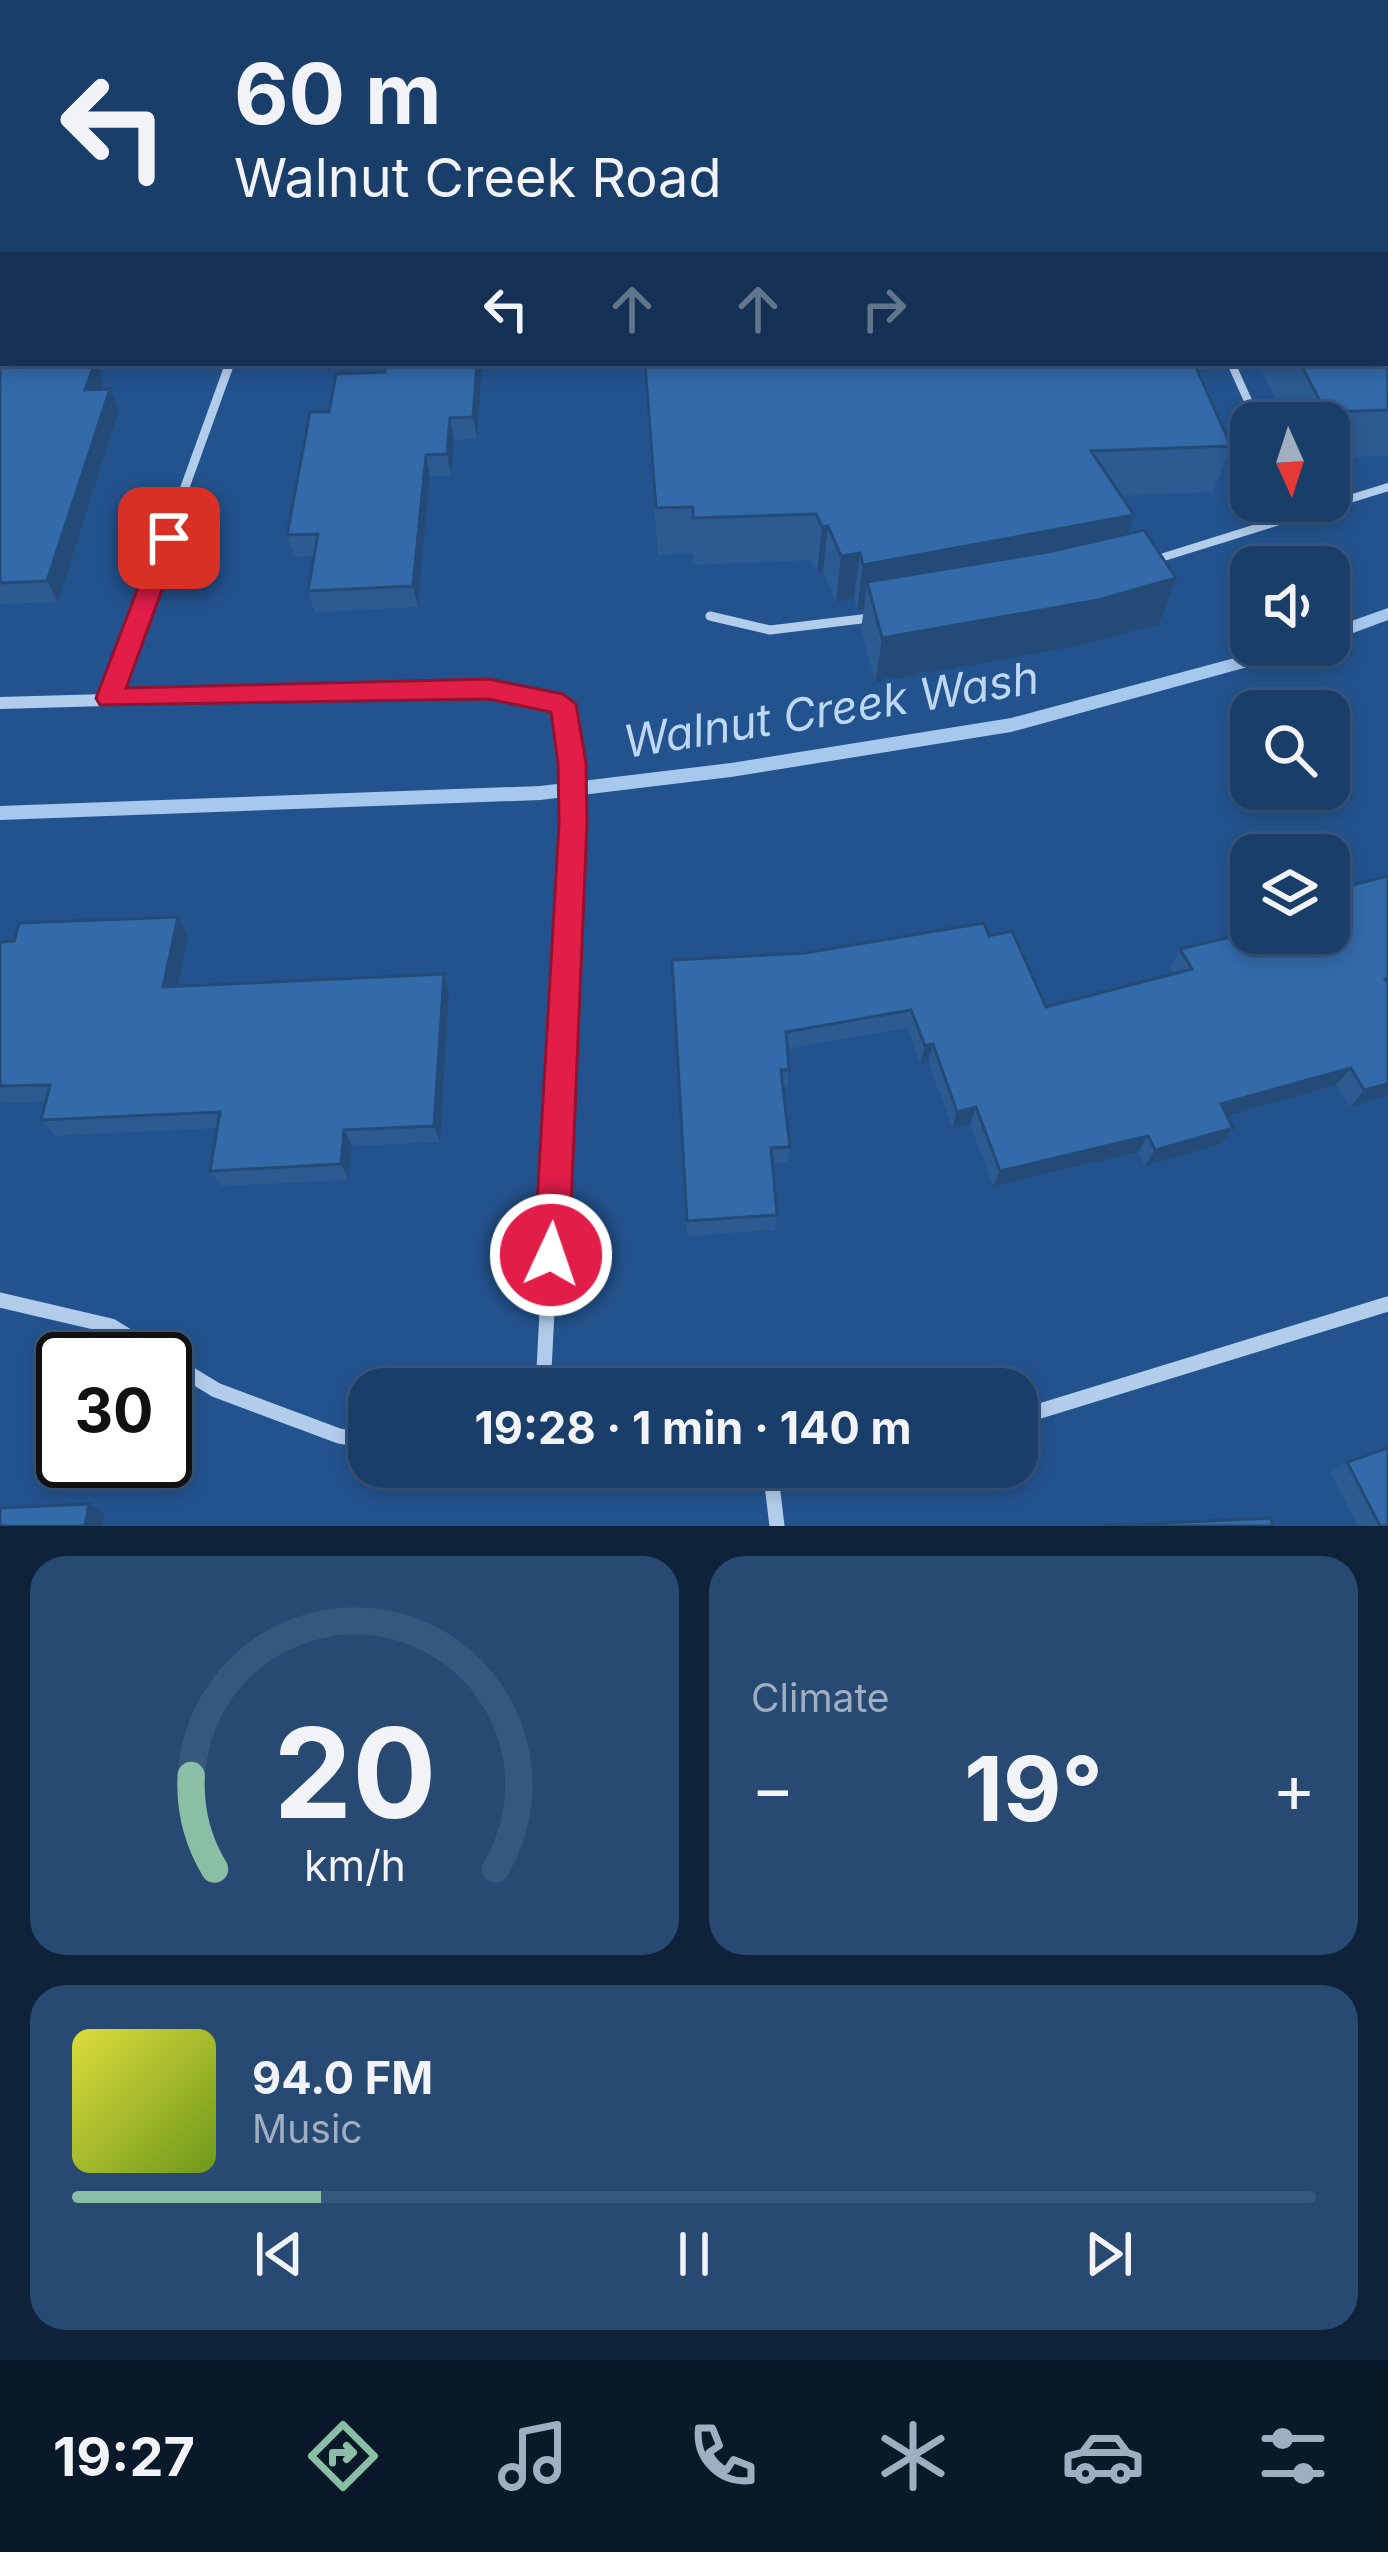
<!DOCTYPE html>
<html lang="en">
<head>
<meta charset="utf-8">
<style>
	:root { --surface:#1a3e6a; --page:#274972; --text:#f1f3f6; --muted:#9faec1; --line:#38577e; --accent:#8abfa5 }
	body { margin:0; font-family:Inter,sans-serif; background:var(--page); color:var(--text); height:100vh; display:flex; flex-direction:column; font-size:45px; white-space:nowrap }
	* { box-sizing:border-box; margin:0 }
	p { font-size:39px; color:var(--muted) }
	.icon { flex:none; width:66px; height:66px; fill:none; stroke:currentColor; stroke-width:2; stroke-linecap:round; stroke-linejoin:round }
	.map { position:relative; height:1526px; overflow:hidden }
	.details { display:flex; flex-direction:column; gap:30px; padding:30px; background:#0e223a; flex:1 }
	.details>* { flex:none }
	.guide { position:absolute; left:0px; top:0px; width:1389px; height:366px; box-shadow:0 6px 18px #0003,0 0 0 3px var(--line); background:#1a3e6a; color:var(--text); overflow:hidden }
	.needle { width:78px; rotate:177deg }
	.tools { position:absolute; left:1230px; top:402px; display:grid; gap:24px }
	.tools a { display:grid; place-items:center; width:120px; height:120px; border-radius:24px; background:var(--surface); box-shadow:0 6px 18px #0003,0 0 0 3px var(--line); font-size:60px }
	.speed { position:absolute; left:36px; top:1332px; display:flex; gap:24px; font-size:60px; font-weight:700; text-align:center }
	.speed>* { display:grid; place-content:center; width:156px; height:156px; border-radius:50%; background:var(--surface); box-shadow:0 6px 18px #0003,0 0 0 3px var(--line); line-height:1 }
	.speed .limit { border:6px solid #111; border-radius:18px; background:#fff; color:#111 }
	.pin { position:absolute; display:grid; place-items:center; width:102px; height:102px; color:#fff; margin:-51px; border-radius:24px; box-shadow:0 6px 18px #0006 }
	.me { position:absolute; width:132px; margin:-66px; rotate:3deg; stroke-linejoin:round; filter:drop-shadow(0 0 9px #0008) }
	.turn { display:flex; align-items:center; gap:42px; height:252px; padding:0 36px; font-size:54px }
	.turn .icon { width:156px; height:156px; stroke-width:2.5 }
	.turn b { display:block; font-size:84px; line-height:102px }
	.lanes { display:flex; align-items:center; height:114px; padding:0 36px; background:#0003; justify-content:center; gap:60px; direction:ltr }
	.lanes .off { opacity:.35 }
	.big { font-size:90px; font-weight:700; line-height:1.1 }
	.details .tile { flex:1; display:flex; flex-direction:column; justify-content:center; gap:18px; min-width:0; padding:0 42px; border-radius:36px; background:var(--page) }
	.details .dial { align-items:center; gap:0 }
	.dial svg { height:312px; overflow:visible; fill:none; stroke:var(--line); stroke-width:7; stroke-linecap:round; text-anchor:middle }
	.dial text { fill:var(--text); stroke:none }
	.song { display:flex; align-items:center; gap:36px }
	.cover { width:144px; height:144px; border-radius:18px; background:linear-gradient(135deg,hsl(60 70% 55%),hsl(80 70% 35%)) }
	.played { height:12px; border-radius:6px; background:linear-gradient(90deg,var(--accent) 20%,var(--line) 20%) }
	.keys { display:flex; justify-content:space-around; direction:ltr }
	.heat { display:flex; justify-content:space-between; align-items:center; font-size:66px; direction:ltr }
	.details .tiles { flex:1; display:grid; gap:30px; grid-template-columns:1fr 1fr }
	.tile:last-child { grid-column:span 2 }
	.trip { position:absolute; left:348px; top:1368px; width:690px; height:120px; border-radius:36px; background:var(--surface); box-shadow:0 6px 18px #0003,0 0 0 3px var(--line); font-weight:700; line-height:120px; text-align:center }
	.tabs { display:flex; height:192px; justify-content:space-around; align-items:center; background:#0a192a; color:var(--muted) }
	.tabs .icon { width:84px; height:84px }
	.tabs .selected { color:var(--accent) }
	.tabs b { font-size:54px; color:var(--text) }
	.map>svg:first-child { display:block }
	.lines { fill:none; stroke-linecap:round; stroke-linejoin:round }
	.stream { fill:#a6c8ec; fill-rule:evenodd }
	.service-far1 { stroke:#b2cdeb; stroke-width:8 }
	.service { stroke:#b2cdeb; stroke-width:9 }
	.minor-far2 { stroke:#b2cdeb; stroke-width:9 }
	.minor-far1 { stroke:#b2cdeb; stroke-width:12 }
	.minor { stroke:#b2cdeb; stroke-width:15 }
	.wall { fill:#2c5b92 }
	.shaded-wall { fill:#244a77 }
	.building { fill:#336aaa; stroke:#244a77; stroke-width:3 }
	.route { fill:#e11d48; stroke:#92132f; stroke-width:3 }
	.labels { text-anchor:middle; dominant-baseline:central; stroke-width:12; stroke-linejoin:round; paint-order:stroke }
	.water-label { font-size:45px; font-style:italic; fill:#bed7f2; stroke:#23538e }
</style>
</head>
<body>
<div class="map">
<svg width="1388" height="1526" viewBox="0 0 1388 1526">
	<rect width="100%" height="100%" fill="#23538e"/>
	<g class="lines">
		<g class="stream">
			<polygon points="1388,608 1388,620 1329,642 1329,629"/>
			<polygon points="1283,645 1314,645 1306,651 1011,732 731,777 540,800 0,820 0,806 540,786 731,763 1011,718"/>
		</g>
		<g class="service-far1">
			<polyline points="1231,363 1258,423"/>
			<polyline points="1151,561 1388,487"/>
		</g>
		<polyline class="service" points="710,616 770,630 870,618"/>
		<polyline class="minor-far2" points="147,592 230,363"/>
		<g class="minor-far1">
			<polyline points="109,698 148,589"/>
			<path d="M0,703l488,-14 75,15c16,101 6,201 0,302"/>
		</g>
		<g class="minor">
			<polyline points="0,1300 111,1326 216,1390 339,1436 369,1441"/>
			<polyline points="543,1389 563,1003"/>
			<polyline points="1017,1418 1388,1304"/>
			<polyline points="536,1467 778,1467"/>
			<polyline points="770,1468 777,1526"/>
		</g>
	</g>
	<g class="wall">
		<polygon points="626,0 1388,0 1388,252 1386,249 1386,3 626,3"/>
		<polygon points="1388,349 1388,456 1329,458 1329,423 1288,423 1258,363 1386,363"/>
		<polygon points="482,363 477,439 454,440 451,476 430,476 418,607 315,612 308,591 314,556 294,557 287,535 329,412 385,372"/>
		<polygon points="643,363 1194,363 1231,446 1213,492 1121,496 1134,515 1128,534 1159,624 1083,645 875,683 861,628 864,609 857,610 854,599 836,602 823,572 817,573 811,560 693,565 693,553 658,555"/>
		<polygon points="0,368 104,382 102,389 119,410 58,602 0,604"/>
		<polygon points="1251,914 1251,933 1388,1096 1350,1107 1336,1085 1227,1116 1221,1144 1145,1166 1138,1152 993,1186 970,1124 952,1128 928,1061 920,1064 907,1028 787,1049 789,1070 787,1087 783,1087 790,1147 788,1162 772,1163 777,1215 775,1230 687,1236 672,960 805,953 989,936 1046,1007 1174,974 1170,968 1180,949 1245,933 1242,929"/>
		<polygon points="188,936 178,986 449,992 440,1142 352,1146 349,1180 221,1186 210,1171 218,1128 55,1136 41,1120 46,1102 0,1103 0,942"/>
		<polygon points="1347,1462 1388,1526 1358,1526 1330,1472"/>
	</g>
	<g class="shaded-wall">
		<polygon points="1195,0 1237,0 1237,3 1189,3"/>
		<polygon points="3,175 3,196 0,189 0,178"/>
		<polygon points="95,363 97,363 104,382 94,411 85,390"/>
		<polygon points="477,363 482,363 477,439 473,417"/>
		<polygon points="110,389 119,410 58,602 47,581"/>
		<polygon points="450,418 454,440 451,476 447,454"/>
		<polygon points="426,455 430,476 418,607 413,586"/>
		<polygon points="1134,515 1119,562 867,582 864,609 857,610 863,565"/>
		<polygon points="828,526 823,572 817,573 822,527"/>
		<polygon points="860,553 854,599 836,602 841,556"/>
		<polygon points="1176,578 1159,624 1083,645 875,683 882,638"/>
		<polygon points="178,917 188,936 174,1005 163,987"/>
		<polygon points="444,974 449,992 440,1142 434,1126"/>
		<polygon points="933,1044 928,1061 920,1064 925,1046"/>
		<polygon points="1351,1068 1336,1085 1209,1121 1221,1104"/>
		<polygon points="1388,1084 1388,1096 1350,1107 1364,1090"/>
		<polygon points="976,1107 970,1124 952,1128 957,1112"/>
		<polygon points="1233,1128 1221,1144 1145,1166 1155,1150"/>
		<polygon points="344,1130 352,1146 349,1180 341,1164"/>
		<polygon points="1148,1136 1138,1152 993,1186 1000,1171"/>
		<polygon points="89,1504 105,1513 102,1526 85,1526"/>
	</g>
	<g class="building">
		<polygon points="626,0 1195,0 1189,3 626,3"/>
		<polygon points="1267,0 1388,0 1388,177 1386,174 1386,3 1269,3"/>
		<polygon points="0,119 3,120 3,175 0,178"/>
		<polygon points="1386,346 1388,349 1388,410 1326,412 1300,363 1386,363"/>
		<polygon points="2,363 95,363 85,390 110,389 47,581 0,583 0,368"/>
		<polygon points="383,363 477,363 473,417 450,418 447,454 426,455 413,586 308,591 318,534 287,535 310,412 329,412 336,374 385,372"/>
		<polygon points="645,363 1194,363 1231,446 1091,451 1134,515 863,565 860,553 841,556 828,526 822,527 816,514 693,518 693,507 656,508"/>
		<polygon points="1144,530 1176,578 1098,600 882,638 867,582 1048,552"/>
		<polygon points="1388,876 1388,978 1385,979 1388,983 1388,1084 1364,1090 1351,1068 1221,1104 1233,1128 1155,1150 1148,1136 1000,1171 976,1107 957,1112 933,1044 925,1046 911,1010 786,1032 789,1070 781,1070 790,1147 771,1148 777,1215 687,1221 672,960 805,953 984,923 989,936 1012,931 1046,1007 1192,969 1180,949 1251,932 1329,933 1329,891"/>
		<polygon points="178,917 163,987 444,974 434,1126 344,1130 341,1164 210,1171 220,1112 41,1120 50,1085 0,1086 0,942 14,941 19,923"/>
		<polygon points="1388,1448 1388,1526 1380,1526 1347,1462"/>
		<polygon points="89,1504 85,1526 0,1526 0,1508"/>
		<polygon points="1271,1518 1273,1526 1099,1526"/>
	</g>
	<polygon class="route" points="169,529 181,538 126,688 488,679 563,694 576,704 586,763 587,824 569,1255 563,1267 551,1272 539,1267 534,1255 559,824 558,763 551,712 488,699 100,705 96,698 157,538"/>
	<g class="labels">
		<g class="water-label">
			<text transform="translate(831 709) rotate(-9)">Walnut Creek Wash</text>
		</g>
	</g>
</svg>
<div class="tools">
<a><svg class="needle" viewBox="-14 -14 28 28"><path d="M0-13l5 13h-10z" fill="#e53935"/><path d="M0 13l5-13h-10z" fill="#9faec1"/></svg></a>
<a><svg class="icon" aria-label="sound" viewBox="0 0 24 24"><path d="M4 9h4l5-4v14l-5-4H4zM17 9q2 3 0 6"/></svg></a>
<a><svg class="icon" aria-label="search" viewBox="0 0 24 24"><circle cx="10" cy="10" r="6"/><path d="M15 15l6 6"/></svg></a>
<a><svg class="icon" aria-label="layers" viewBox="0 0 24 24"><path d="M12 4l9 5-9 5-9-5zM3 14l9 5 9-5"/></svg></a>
</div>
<div class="speed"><div class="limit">30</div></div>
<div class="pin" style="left:169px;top:538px;background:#d93025"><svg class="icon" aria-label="arrive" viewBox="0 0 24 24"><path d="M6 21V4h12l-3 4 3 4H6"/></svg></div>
<svg class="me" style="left:551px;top:1255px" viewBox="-20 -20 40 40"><circle r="17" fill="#e11d48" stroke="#fff" stroke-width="3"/><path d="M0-11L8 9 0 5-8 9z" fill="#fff"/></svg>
<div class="trip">19:28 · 1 min · 140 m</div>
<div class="guide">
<div class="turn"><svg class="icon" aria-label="left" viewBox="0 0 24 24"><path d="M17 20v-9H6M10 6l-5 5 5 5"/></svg><div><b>60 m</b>Walnut Creek Road</div></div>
<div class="lanes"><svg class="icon" aria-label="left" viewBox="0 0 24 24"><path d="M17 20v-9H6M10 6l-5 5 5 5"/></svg><svg class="icon off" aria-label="ahead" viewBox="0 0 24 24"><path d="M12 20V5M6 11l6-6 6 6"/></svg><svg class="icon off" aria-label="ahead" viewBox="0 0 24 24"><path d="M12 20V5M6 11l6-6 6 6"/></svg><svg class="icon off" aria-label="right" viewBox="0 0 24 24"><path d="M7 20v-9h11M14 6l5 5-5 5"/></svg></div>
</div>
</div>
<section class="details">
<div class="tiles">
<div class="tile dial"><svg viewBox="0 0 100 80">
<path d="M14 69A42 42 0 1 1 86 69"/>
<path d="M14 69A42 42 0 0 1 8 45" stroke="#8abfa5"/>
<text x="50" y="56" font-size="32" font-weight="700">20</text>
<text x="50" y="72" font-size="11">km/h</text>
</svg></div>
<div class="tile"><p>Climate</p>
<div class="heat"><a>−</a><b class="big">19°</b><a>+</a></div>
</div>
<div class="tile">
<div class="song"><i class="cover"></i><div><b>94.0 FM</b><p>Music</p></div></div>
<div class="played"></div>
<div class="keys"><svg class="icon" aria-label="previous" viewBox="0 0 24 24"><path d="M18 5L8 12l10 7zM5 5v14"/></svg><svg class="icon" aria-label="pause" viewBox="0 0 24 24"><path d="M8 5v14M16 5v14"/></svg><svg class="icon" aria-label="next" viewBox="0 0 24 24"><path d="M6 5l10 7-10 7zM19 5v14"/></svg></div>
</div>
</div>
</section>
<nav class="tabs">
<b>19:27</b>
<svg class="icon selected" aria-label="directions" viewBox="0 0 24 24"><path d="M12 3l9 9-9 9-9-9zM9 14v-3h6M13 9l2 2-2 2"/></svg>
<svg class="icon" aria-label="music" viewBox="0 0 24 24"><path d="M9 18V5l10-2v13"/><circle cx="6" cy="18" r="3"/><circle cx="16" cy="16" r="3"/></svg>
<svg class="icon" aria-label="phone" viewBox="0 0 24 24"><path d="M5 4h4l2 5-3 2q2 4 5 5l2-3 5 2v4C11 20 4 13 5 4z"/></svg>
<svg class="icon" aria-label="climate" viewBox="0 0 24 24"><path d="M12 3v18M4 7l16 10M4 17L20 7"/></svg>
<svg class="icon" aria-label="car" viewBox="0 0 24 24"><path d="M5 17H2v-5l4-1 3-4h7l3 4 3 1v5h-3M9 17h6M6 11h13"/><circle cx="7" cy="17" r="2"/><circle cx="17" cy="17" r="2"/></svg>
<svg class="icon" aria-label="filters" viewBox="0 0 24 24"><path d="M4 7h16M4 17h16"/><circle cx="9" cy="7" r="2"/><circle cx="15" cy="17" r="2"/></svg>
</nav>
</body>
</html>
